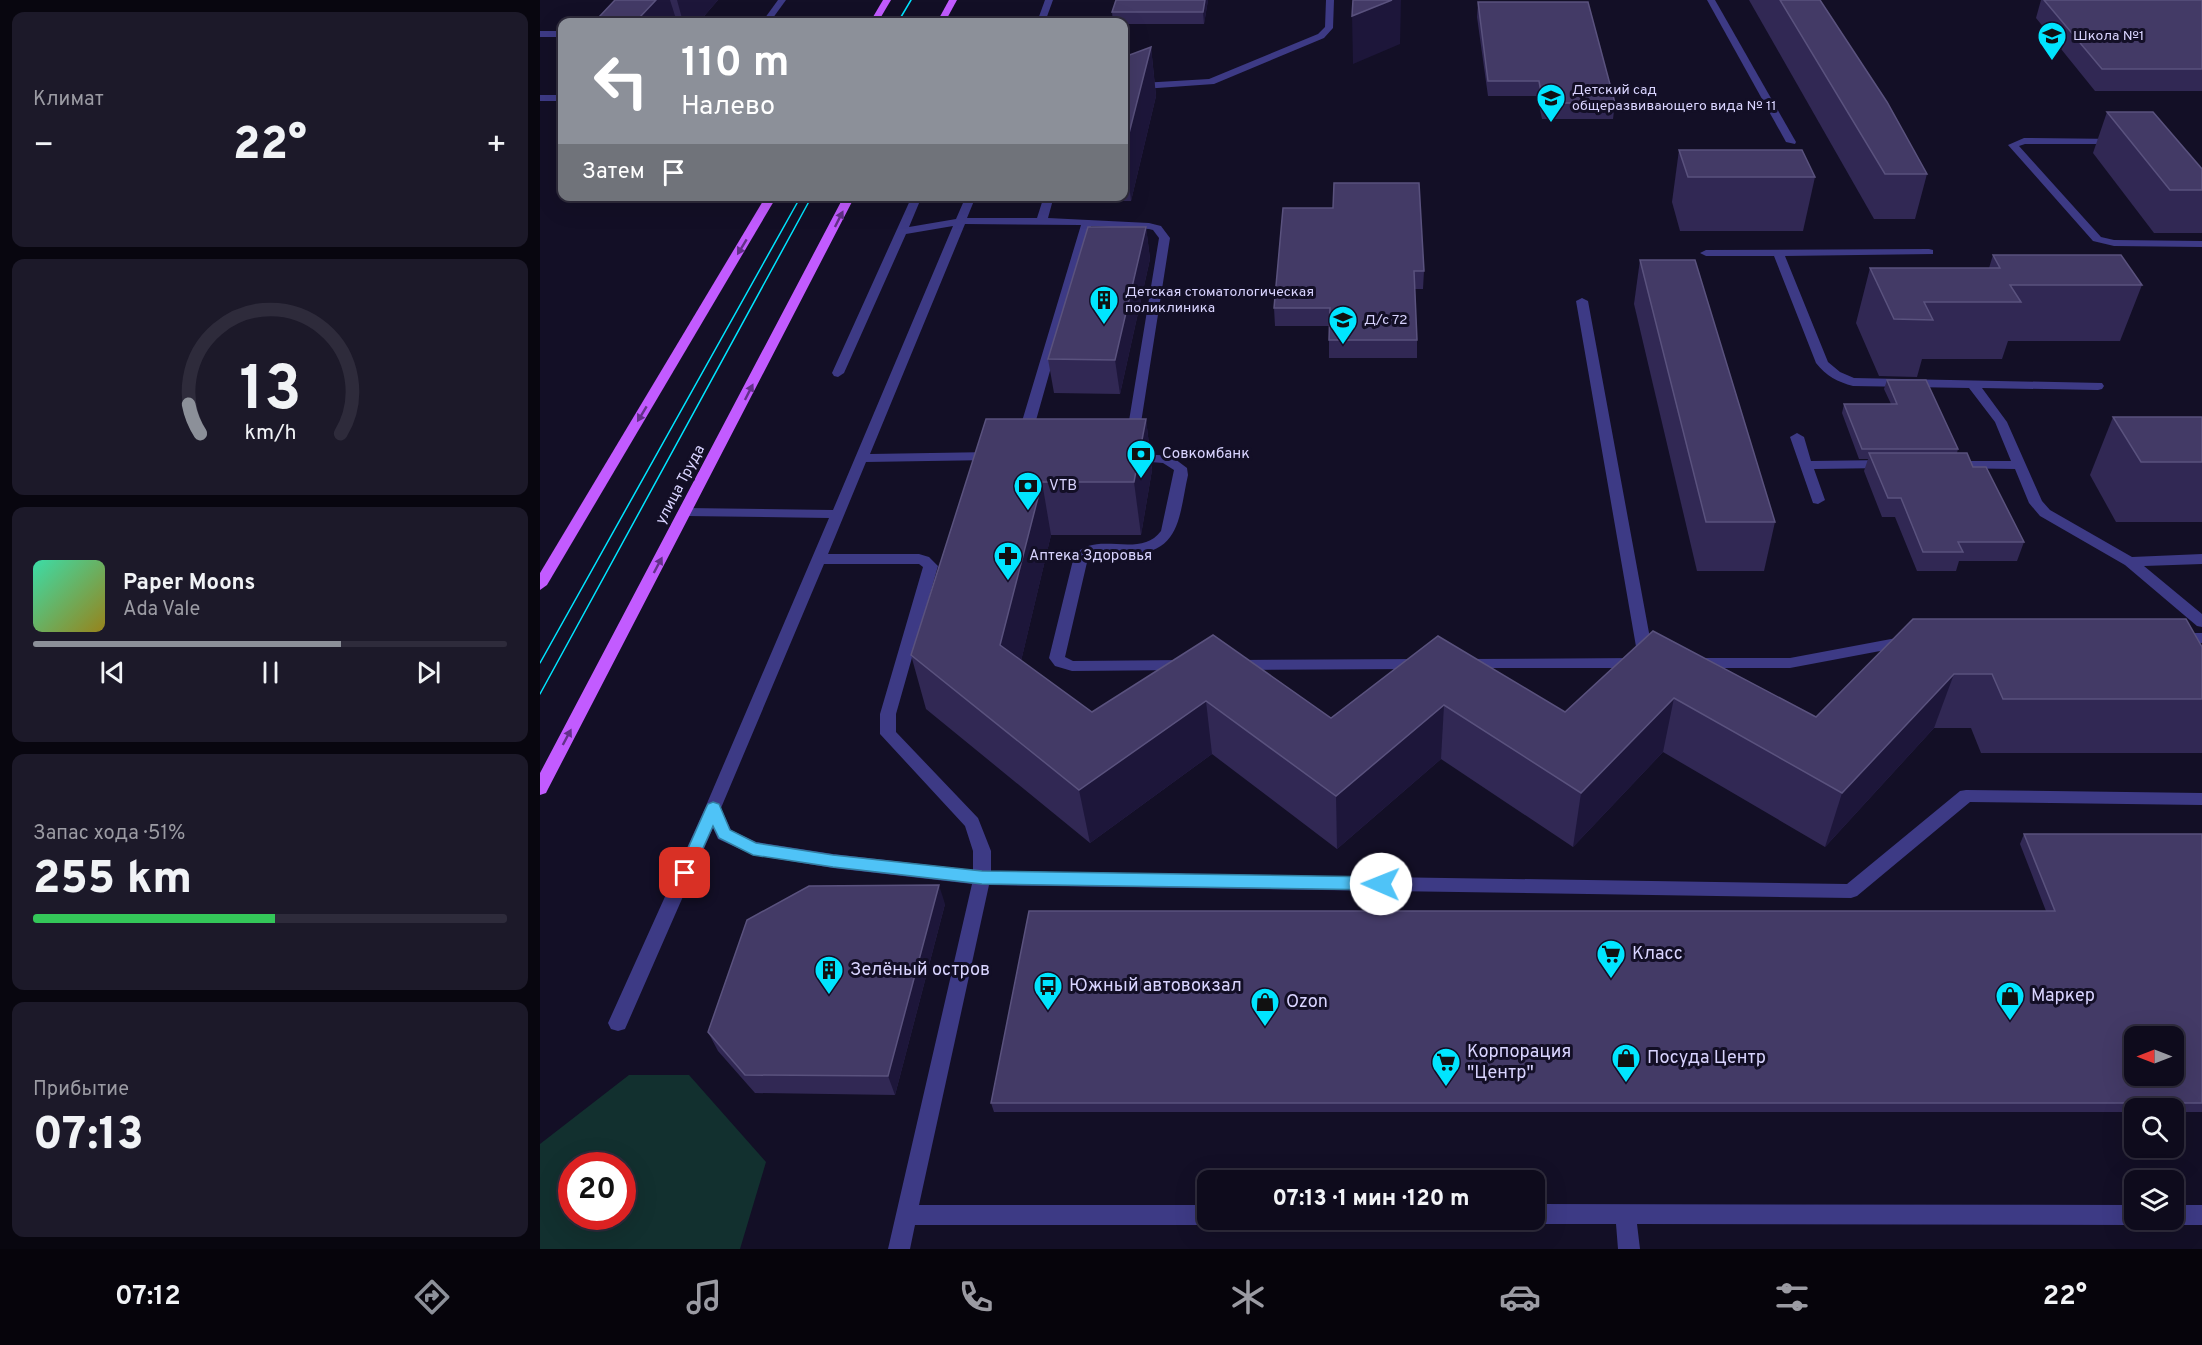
<!DOCTYPE html>
<html lang="ru">
<head>
<meta charset="utf-8">
<style>
	:root { --surface:#0e0b1c; --page:#1c1929; --text:#f1f3f6; --muted:#9b9ba3; --line:#2e2b3b; --accent:#8c9099 }
	body { margin:0; font-family:Overpass,sans-serif; background:var(--page); color:var(--text); height:100vh; display:flex; flex-direction:column; font-size:22px; white-space:nowrap }
	* { box-sizing:border-box; margin:0 }
	p { font-size:20px; color:var(--muted) }
	.icon { flex:none; width:33px; height:33px; fill:none; stroke:currentColor; stroke-width:2; stroke-linecap:round; stroke-linejoin:round }
	.map { position:relative; flex:1; overflow:hidden }
	.sheet { display:flex; flex-direction:column; gap:12px; padding:12px; background:#08060f; width:540px }
	.sheet>* { flex:none }
	.guide { position:absolute; left:18px; top:18px; width:570px; height:183px; border-radius:12px; box-shadow:0 6px 24px #0002,0 0 0 2px var(--line); background:#8c9099; color:#fff; overflow:hidden }
	.needle { width:39px; rotate:270deg }
	.tools { position:absolute; left:1584px; top:1026px; display:grid; gap:12px }
	.tools a { display:grid; place-items:center; width:60px; height:60px; border-radius:12px; background:var(--surface); box-shadow:0 6px 24px #0002,0 0 0 2px var(--line); font-size:30px }
	.speed { position:absolute; left:18px; top:1152px; display:flex; gap:12px; font-size:30px; font-weight:700; text-align:center }
	.speed>* { display:grid; place-content:center; width:78px; height:78px; border-radius:50%; background:var(--surface); box-shadow:0 6px 24px #0002,0 0 0 2px var(--line); line-height:1 }
	.speed .limit { border:9px solid #d22; background:#fff; color:#111 }
	.pin { position:absolute; display:grid; place-items:center; width:51px; height:51px; color:#fff; margin:-26px; border-radius:12px; box-shadow:0 3px 9px #0006 }
	.me { position:absolute; width:66px; margin:-33px; rotate:271deg; stroke-linejoin:round; filter:drop-shadow(0 0 4px #0008) }
	.turn { display:flex; align-items:center; gap:21px; height:126px; padding:0 24px; font-size:27px }
	.turn .icon { width:78px; height:78px; stroke-width:2.5 }
	.turn b { display:block; font-size:42px; line-height:51px }
	.then { display:flex; align-items:center; height:57px; padding:0 24px; background:#0003; gap:12px; font-size:22px }
	.big { font-size:45px; font-weight:800; line-height:1.1 }
	.sheet .tile { flex:1; display:flex; flex-direction:column; justify-content:center; gap:9px; min-width:0; padding:0 21px; border-radius:12px; background:var(--page) }
	.sheet .dial { align-items:center; gap:0 }
	.dial svg { height:156px; overflow:visible; fill:none; stroke:var(--line); stroke-width:7; stroke-linecap:round; text-anchor:middle }
	.dial text { fill:var(--text); stroke:none }
	.song { display:flex; align-items:center; gap:18px }
	.cover { width:72px; height:72px; border-radius:9px; background:linear-gradient(135deg,hsl(160 70% 55%),hsl(50 70% 35%)) }
	.played { height:6px; border-radius:3px; background:linear-gradient(90deg,var(--accent) 65%,var(--line) 65%) }
	.keys { display:flex; justify-content:space-around; direction:ltr }
	.heat { display:flex; justify-content:space-between; align-items:center; font-size:33px; direction:ltr }
	.charge { height:9px; border-radius:4px; background:linear-gradient(90deg,#34c759 51%,var(--line) 0) }
	.trip { position:absolute; left:657px; top:1170px; width:348px; height:60px; border-radius:12px; background:var(--surface); box-shadow:0 6px 24px #0002,0 0 0 2px var(--line); font-weight:800; line-height:60px; text-align:center }
	.tab-bar { display:flex; height:96px; justify-content:space-around; align-items:center; background:#06040b; color:var(--muted) }
	.tab-bar .icon { width:42px; height:42px }
	.tab-bar .on { color:var(--accent) }
	.tab-bar b { font-size:27px; color:var(--text) }
	main { display:flex; flex:1; min-height:0 }
	.map>svg:first-child { display:block }
	.green { fill:#12302f; fill-rule:evenodd }
	.lines { fill:none; stroke-linecap:round; stroke-linejoin:round }
	.minor { fill:#3d3a85; fill-rule:evenodd }
	.major { fill:#c25bff; fill-rule:evenodd }
	.tram { stroke:#00e5ff; stroke-width:1.5 }
	.wall { fill:#312854 }
	.shaded-wall { fill:#1d163a }
	.building { fill:#433a66; stroke:#5a527e; stroke-width:1.5; fill-rule:evenodd }
	.oneway { fill:#623188 }
	.route { fill:#4fc3f7; stroke:#337fa1; stroke-width:1.5 }
	.labels { text-anchor:middle; dominant-baseline:central; stroke-width:6; stroke-linejoin:round; paint-order:stroke }
	.far-poi-label { font-size:14px; fill:#d9d4ff; stroke:#130f26; text-anchor:start }
	.poi-label { font-size:15px; fill:#d9d4ff; stroke:#130f26; text-anchor:start }
	.street-label { font-size:15px; fill:#d9d4ff; stroke:#130f26 }
	.near-poi-label { font-size:18px; fill:#d9d4ff; stroke:#130f26; text-anchor:start }
</style>
</head>
<body>
<main>
<section class="sheet">
<div class="tile"><p>Климат</p>
<div class="heat"><a>−</a><b class="big">22°</b><a>+</a></div>
</div>
<div class="tile dial"><svg viewBox="0 0 100 80">
<path d="M14 69A42 42 0 1 1 86 69"/>
<path d="M14 69A42 42 0 0 1 8 54" stroke="#8c9099"/>
<text x="50" y="56" font-size="32" font-weight="700">13</text>
<text x="50" y="72" font-size="11">km/h</text>
</svg></div>
<div class="tile">
<div class="song"><i class="cover"></i><div><b>Paper Moons</b><p>Ada Vale</p></div></div>
<div class="played"></div>
<div class="keys"><svg class="icon" aria-label="previous" viewBox="0 0 24 24"><path d="M18 5L8 12l10 7zM5 5v14"/></svg><svg class="icon" aria-label="pause" viewBox="0 0 24 24"><path d="M8 5v14M16 5v14"/></svg><svg class="icon" aria-label="next" viewBox="0 0 24 24"><path d="M6 5l10 7-10 7zM19 5v14"/></svg></div>
</div>
<div class="tile"><p>Запас хода · 51%</p><b class="big">255 km</b><div class="charge"></div></div>
<div class="tile"><p>Прибытие</p><b class="big">07:13</b></div>
</section>
<div class="map">
<svg width="1662" height="1249" viewBox="0 0 1662 1249">
	<rect width="100%" height="100%" fill="#130f26"/>
	<path class="green" d="M89,1075h60l77,87 -26,87h-200v-105zM32,1166h50v50h-50z"/>
	<g class="lines">
		<g class="minor">
			<polygon points="238,0 246,0 230,22 222,22"/>
			<polygon points="505,0 513,0 505,22 497,22"/>
			<polygon points="786,0 794,0 793,28 784,38 674,84 603,89 584,96 584,90 601,83 669,79 778,34 785,27"/>
			<polygon points="1167,0 1175,0 1256,142 1255,144 1246,142"/>
			<rect x="0" y="31" width="22" height="6"/>
			<rect x="0" y="95" width="22" height="6"/>
			<polygon points="1484,138 1579,139 1579,143 1575,144 1485,144 1479,146 1561,237 1574,240 1662,241 1662,247 1574,246 1553,241 1468,145"/>
			<path d="M372,196h10l-13,31 47,-8 10,-23h10l-9,22h70l7,-22h10l-6,22 101,5 12,3 9,12 -32,204h-10l-2,-3 33,-201 -6,-8 -4,-1 -58,-3 -60,212 -7,4 -7,-4 64,-213 -116,-1 -95,230 122,-2 7,4 -7,4 -126,2 -38,92h91l10,3 9,9 -42,148v18l82,86 13,33v20l856,13 113,-93 6,-1 236,3v12l-232,-3 -113,94 -6,2 -862,-13 -70,320h289v15h9l-9,5h-293l-5,24h-22l84,-365 -139,-16 -80,-13 -35,-16 -5,-11 -88,201 -7,2 -7,-2 -3,-6 97,-215 124,-290 -143,-2 -7,-4 7,-4 147,2 120,-284 -47,8 -62,139 -6,4 -4,-1 -2,-3zM284,564h95l4,3 -43,147v20l85,92 8,25v19l-140,-16 -77,-12 -25,-12 -10,-22z"/>
			<path d="M1389,249l4,1v4l-148,2 43,106 12,10 14,6 248,5 2,3 -2,3 -4,1 -116,-2 25,34 35,79 8,9 82,47 70,-3v10l-58,2 58,48v13l-5,-1 -72,-61 -85,-49 -11,-13 -14,-34 -68,-1 -2,-3 7,-4h59l-16,-39 -26,-34 -116,-2c-15,-4 -27,-10 -37,-23l-42,-107h-68l-6,-3 6,-3z"/>
			<polygon points="1042,298 1048,301 1114,660 1111,664 1099,668 920,668 917,664 920,660 925,659 1098,658 1036,301"/>
			<polygon points="1257,433 1264,437 1271,461 1346,460 1353,464 1346,468 1274,469 1285,500 1278,504 1273,503 1250,437"/>
			<path d="M590,453l41,3 16,12 1,7c-9,40 -7,79 -59,79 -15,0 -28,-2 -41,4l-23,99 8,4 113,-1 5,1 3,4 -3,4 -5,1 -114,1 -17,-5 -6,-8 25,-102c21,-27 66,4 87,-25l13,-61 -11,-7 -38,-3 -2,-3 2,-3z"/>
			<polygon points="1636,633 1662,633 1662,643 1631,642 1628,638"/>
			<polygon points="1367,636 1375,641 1372,645 1250,668 1153,668 1148,667 1145,663 1148,659 1153,658 1250,658"/>
			<polygon points="880,659 885,660 888,664 885,668 880,669 697,670 692,669 689,665 692,661 697,660"/>
			<polygon points="994,1204 1594,1205 1594,1220 1603,1220 1594,1225 1097,1224 1100,1249 1078,1249 1076,1224 994,1224 986,1220 994,1220"/>
			<polygon points="1634,1205 1662,1205 1662,1225 1634,1225 1627,1222 1625,1220 1634,1220"/>
		</g>
		<g class="major">
			<polygon points="343,0 351,0 338,22 330,22"/>
			<polygon points="409,0 417,0 405,22 397,22"/>
			<polygon points="226,196 237,196 7,585 0,590 0,573"/>
			<polygon points="304,196 315,196 8,789 6,793 0,795 0,773"/>
		</g>
		<g class="tram">
			<polyline points="358,22 371,0"/>
			<polyline points="0,663 261,196"/>
			<polyline points="0,694 272,196"/>
		</g>
	</g>
	<g class="wall">
		<polygon points="75,0 178,0 159,22 61,22 59,17"/>
		<polygon points="576,0 668,0 664,24 584,24 584,22 573,22 572,12"/>
		<polygon points="1209,0 1280,0 1387,174 1375,219 1334,219"/>
		<polygon points="1501,0 1662,0 1662,91 1555,91 1496,18"/>
		<polygon points="938,2 1075,103 1073,119 1002,119 997,96 948,96 937,17"/>
		<polygon points="611,47 616,96 591,201 535,201 534,196 584,196 584,57"/>
		<polygon points="1567,112 1662,169 1662,233 1614,233 1553,153"/>
		<polygon points="1139,150 1275,177 1263,231 1140,231 1132,202"/>
		<polygon points="743,208 884,271 883,289 875,289 877,340 877,358 789,358 789,326 735,326 734,308"/>
		<polygon points="606,227 610,259 580,394 514,393 508,359"/>
		<polygon points="1453,255 1602,285 1580,341 1468,341 1462,359 1382,359 1377,377 1339,376 1316,323 1330,268 1449,268"/>
		<polygon points="1100,260 1235,522 1224,571 1157,571 1094,304"/>
		<polygon points="1347,380 1418,449 1417,453 1433,467 1484,542 1477,561 1419,561 1416,571 1377,571 1355,517 1342,517 1324,471 1328,459 1319,459 1302,413 1304,404 1351,404 1344,389"/>
		<polygon points="1573,417 1662,417 1662,522 1576,522 1550,475"/>
		<polygon points="446,419 606,419 612,470 601,535 511,535 481,661 552,712 673,635 791,718 898,636 1025,712 1113,631 1276,717 1373,619 1662,647 1662,753 1441,753 1431,728 1394,728 1285,847 1123,752 1033,847 901,759 797,849 672,754 550,843 386,709 371,655"/>
		<polygon points="1484,834 1662,834 1662,1112 1634,1112 1634,1108 1594,1108 1594,1112 454,1112 451,1103 1506,911 1480,844"/>
		<polygon points="405,904 355,1095 215,1093 178,1051 168,1032"/>
	</g>
	<g class="shaded-wall">
		<polygon points="116,0 130,0 137,22 102,22 100,17"/>
		<polygon points="137,0 178,0 159,22 143,22"/>
		<polygon points="665,0 668,0 664,24 663,12"/>
		<polygon points="852,0 861,0 860,44 813,64 812,16"/>
		<polygon points="611,47 616,96 591,201 585,149"/>
		<polygon points="606,227 610,259 580,394 575,360"/>
		<polygon points="606,419 612,470 601,535 594,482"/>
		<polygon points="502,482 511,535 472,699 460,645"/>
		<polygon points="1414,674 1394,728 1285,847 1302,793"/>
		<polygon points="1134,698 1123,752 1033,847 1041,793"/>
		<polygon points="666,701 672,754 550,843 539,790"/>
		<polygon points="904,705 901,759 797,849 796,796"/>
		<polygon points="399,885 405,904 355,1095 348,1076"/>
	</g>
	<g class="building">
		<polygon points="75,0 116,0 100,17 59,17"/>
		<polygon points="576,0 665,0 663,12 572,12"/>
		<polygon points="813,0 852,0 812,16"/>
		<polygon points="1240,0 1280,0 1347,102 1387,174 1345,174"/>
		<polygon points="1504,0 1662,0 1662,69 1562,69"/>
		<polygon points="938,2 1048,2 1075,103 1003,103 999,81 948,81"/>
		<polygon points="611,47 585,149 584,149 584,57"/>
		<polygon points="1567,112 1613,112 1662,169 1662,190 1630,190"/>
		<polygon points="1139,150 1262,150 1275,177 1148,177"/>
		<polygon points="794,183 879,183 884,271 874,271 877,340 789,340 790,308 734,308 743,208 793,208"/>
		<polygon points="548,227 606,227 575,360 508,359"/>
		<polygon points="1453,255 1581,255 1602,285 1470,285 1481,302 1384,302 1393,320 1354,319 1330,268 1460,268"/>
		<polygon points="1100,260 1155,260 1235,522 1166,522"/>
		<polygon points="1347,380 1386,380 1418,449 1322,449 1304,404 1357,404"/>
		<polygon points="1573,417 1662,417 1662,462 1601,462"/>
		<polygon points="446,419 606,419 594,482 502,482 460,645 552,712 673,635 791,718 898,636 1025,712 1113,631 1276,717 1373,619 1646,619 1662,647 1662,699 1463,699 1452,674 1414,674 1302,793 1134,698 1041,793 904,705 796,796 666,701 539,790 371,655"/>
		<polygon points="1329,453 1427,453 1433,467 1446,467 1484,542 1418,542 1423,552 1383,552 1361,498 1348,498"/>
		<path d="M1484,834h178v269h-1211l38,-192h1026zM1594,1036h40v40h-40z"/>
		<polygon points="399,885 348,1076 205,1075 168,1032 207,920 269,886"/>
	</g>
	<defs><path id="oneway-solid" d="M-6-.8H1V-3.2L6.5 0L1 3.2V.8H-6Z" transform="scale(1.5)"/></defs>
	<g class="oneway">
		<use href="#oneway-solid" transform="translate(299 219) rotate(-63)"/>
		<use href="#oneway-solid" transform="translate(202 247) rotate(121)"/>
		<use href="#oneway-solid" transform="translate(209 392) rotate(-63)"/>
		<use href="#oneway-solid" transform="translate(102 414) rotate(121)"/>
		<use href="#oneway-solid" transform="translate(118 565) rotate(-62)"/>
		<use href="#oneway-solid" transform="translate(27 737) rotate(-62)"/>
	</g>
	<polygon class="route" points="173,802 179,804 190,830 216,843 293,855 442,871 841,877 847,879 849,884 847,888 841,890 442,884 293,867 213,855 179,838 173,826 150,877 145,879 139,877 137,873 166,808 168,804"/>
	<defs>
		<g id="school-pin" transform="scale(1.5)"><path d="M0 17L-7.5 6A9.5 9.5 0 1 1 7.5 6Z" fill="#00e5ff" stroke="#130f26"/><path d="M0-5L7-2L0 1L-7-2ZM-4 1L0 2.5L4 1V4Q0 6-4 4Z" fill="#111"/></g>
		<g id="building-pin" transform="scale(1.5)"><path d="M0 17L-7.5 6A9.5 9.5 0 1 1 7.5 6Z" fill="#00e5ff" stroke="#130f26"/><path d="M-4-6H4V6H1V3H-1V6H-4ZM-2.5-4.3h1.7v1.8h-1.7ZM.8-4.3h1.7v1.8H.8ZM-2.5-1h1.7V.8h-1.7ZM.8-1h1.7V.8H.8Z" fill="#111"/></g>
		<g id="bank-pin" transform="scale(1.5)"><path d="M0 17L-7.5 6A9.5 9.5 0 1 1 7.5 6Z" fill="#00e5ff" stroke="#130f26"/><path d="M-6-4H6V4H-6ZM0-2.3a2.3 2.3 0 1 0 0 4.6a2.3 2.3 0 1 0 0-4.6Z" fill="#111"/></g>
		<g id="pharmacy-pin" transform="scale(1.5)"><path d="M0 17L-7.5 6A9.5 9.5 0 1 1 7.5 6Z" fill="#00e5ff" stroke="#130f26"/><path d="M-2-6h4v4h4v4h-4v4h-4v-4h-4v-4h4Z" fill="#111"/></g>
		<g id="supermarket-pin" transform="scale(1.5)"><path d="M0 17L-7.5 6A9.5 9.5 0 1 1 7.5 6Z" fill="#00e5ff" stroke="#130f26"/><path d="M-6-5.5h2.5l.6 2H6L4.5 2H-2.5L-4.4-4H-6ZM-1.5 3.2a1.3 1.3 0 1 0 .1 0ZM3 3.2a1.3 1.3 0 1 0 .1 0Z" fill="#111"/></g>
		<g id="bus-pin" transform="scale(1.5)"><path d="M0 17L-7.5 6A9.5 9.5 0 1 1 7.5 6Z" fill="#00e5ff" stroke="#130f26"/><path d="M-5-6H5V4H4V6H2V4H-2V6H-4V4H-5ZM-3.5-4V0h7V-4ZM-3.5 1.2v1.5H-2V1.2ZM2 1.2v1.5H3.5V1.2Z" fill="#111"/></g>
		<g id="shop-pin" transform="scale(1.5)"><path d="M0 17L-7.5 6A9.5 9.5 0 1 1 7.5 6Z" fill="#00e5ff" stroke="#130f26"/><path d="M-5-2.5h2.3a2.7 3.5 0 0 1 5.4 0H5L5.5 6h-11ZM-1.5-2.5h3a1.5 2.3 0 0 0-3 0Z" fill="#111"/></g>
	</defs>
	<g fill-rule="evenodd">
		<use href="#school-pin" x="1512" y="36"/>
		<use href="#school-pin" x="1011" y="98"/>
		<use href="#building-pin" x="564" y="300"/>
		<use href="#school-pin" x="803" y="320"/>
		<use href="#bank-pin" x="601" y="454"/>
		<use href="#bank-pin" x="488" y="486"/>
		<use href="#pharmacy-pin" x="468" y="556"/>
		<use href="#supermarket-pin" x="1071" y="954"/>
		<use href="#building-pin" x="289" y="970"/>
		<use href="#bus-pin" x="508" y="986"/>
		<use href="#shop-pin" x="1470" y="996"/>
		<use href="#shop-pin" x="725" y="1002"/>
		<use href="#shop-pin" x="1086" y="1058"/>
		<use href="#supermarket-pin" x="906" y="1062"/>
	</g>
	<g class="labels">
		<g class="far-poi-label">
			<text x="1533" y="36">Школа №1</text>
			<text x="1032" y="90">Детский сад<tspan x="1032" dy="16">общеразвивающего вида № 11</tspan></text>
			<text x="585" y="292">Детская стоматологическая<tspan x="585" dy="16">поликлиника</tspan></text>
			<text x="824" y="320">Д/с 72</text>
		</g>
		<g class="poi-label">
			<text x="622" y="454">Совкомбанк</text>
			<text x="509" y="486">VTB</text>
			<text x="489" y="556">Аптека Здоровья</text>
		</g>
		<g class="street-label">
			<text transform="translate(141 485) rotate(-62)">улица Труда</text>
		</g>
		<g class="near-poi-label">
			<text x="1092" y="954">Класс</text>
			<text x="310" y="970">Зелёный остров</text>
			<text x="529" y="986">Южный автовокзал</text>
			<text x="1491" y="996">Маркер</text>
			<text x="746" y="1002">Ozon</text>
			<text x="927" y="1052">Корпорация<tspan x="927" dy="21">"Центр"</tspan></text>
			<text x="1107" y="1058">Посуда Центр</text>
		</g>
	</g>
</svg>
<div class="tools">
<a><svg class="needle" viewBox="-14 -14 28 28"><path d="M0-13l5 13h-10z" fill="#e53935"/><path d="M0 13l5-13h-10z" fill="#9b9ba3"/></svg></a>
<a><svg class="icon" aria-label="search" viewBox="0 0 24 24"><circle cx="10" cy="10" r="6"/><path d="M15 15l6 6"/></svg></a>
<a><svg class="icon" aria-label="layers" viewBox="0 0 24 24"><path d="M12 4l9 5-9 5-9-5zM3 14l9 5 9-5"/></svg></a>
</div>
<div class="speed"><div class="limit">20</div></div>
<div class="pin" style="left:145px;top:873px;background:#d93025"><svg class="icon" aria-label="arrive" viewBox="0 0 24 24"><path d="M6 21V4h12l-3 4 3 4H6"/></svg></div>
<svg class="me" style="left:841px;top:884px" viewBox="-20 -20 40 40"><circle r="19" fill="#fff"/><path d="M0-13L10 11 0 6-10 11z" fill="#4fc3f7"/></svg>
<div class="trip">07:13 · 1 мин · 120 m</div>
<div class="guide">
<div class="turn"><svg class="icon" aria-label="left" viewBox="0 0 24 24"><path d="M17 20v-9H6M10 6l-5 5 5 5"/></svg><div><b>110 m</b>Налево</div></div>
<div class="then">Затем<svg class="icon" aria-label="arrive" viewBox="0 0 24 24"><path d="M6 21V4h12l-3 4 3 4H6"/></svg></div>
</div>
</div>
</main>
<nav class="tab-bar">
<b>07:12</b>
<svg class="icon on" aria-label="directions" viewBox="0 0 24 24"><path d="M12 3l9 9-9 9-9-9zM9 14v-3h6M13 9l2 2-2 2"/></svg>
<svg class="icon" aria-label="music" viewBox="0 0 24 24"><path d="M9 18V5l10-2v13"/><circle cx="6" cy="18" r="3"/><circle cx="16" cy="16" r="3"/></svg>
<svg class="icon" aria-label="phone" viewBox="0 0 24 24"><path d="M5 4h4l2 5-3 2q2 4 5 5l2-3 5 2v4C11 20 4 13 5 4z"/></svg>
<svg class="icon" aria-label="climate" viewBox="0 0 24 24"><path d="M12 3v18M4 7l16 10M4 17L20 7"/></svg>
<svg class="icon" aria-label="car" viewBox="0 0 24 24"><path d="M5 17H2v-5l4-1 3-4h7l3 4 3 1v5h-3M9 17h6M6 11h13"/><circle cx="7" cy="17" r="2"/><circle cx="17" cy="17" r="2"/></svg>
<svg class="icon" aria-label="filters" viewBox="0 0 24 24"><path d="M4 7h16M4 17h16"/><circle cx="9" cy="7" r="2"/><circle cx="15" cy="17" r="2"/></svg>
<b>22°</b>
</nav>
</body>
</html>
